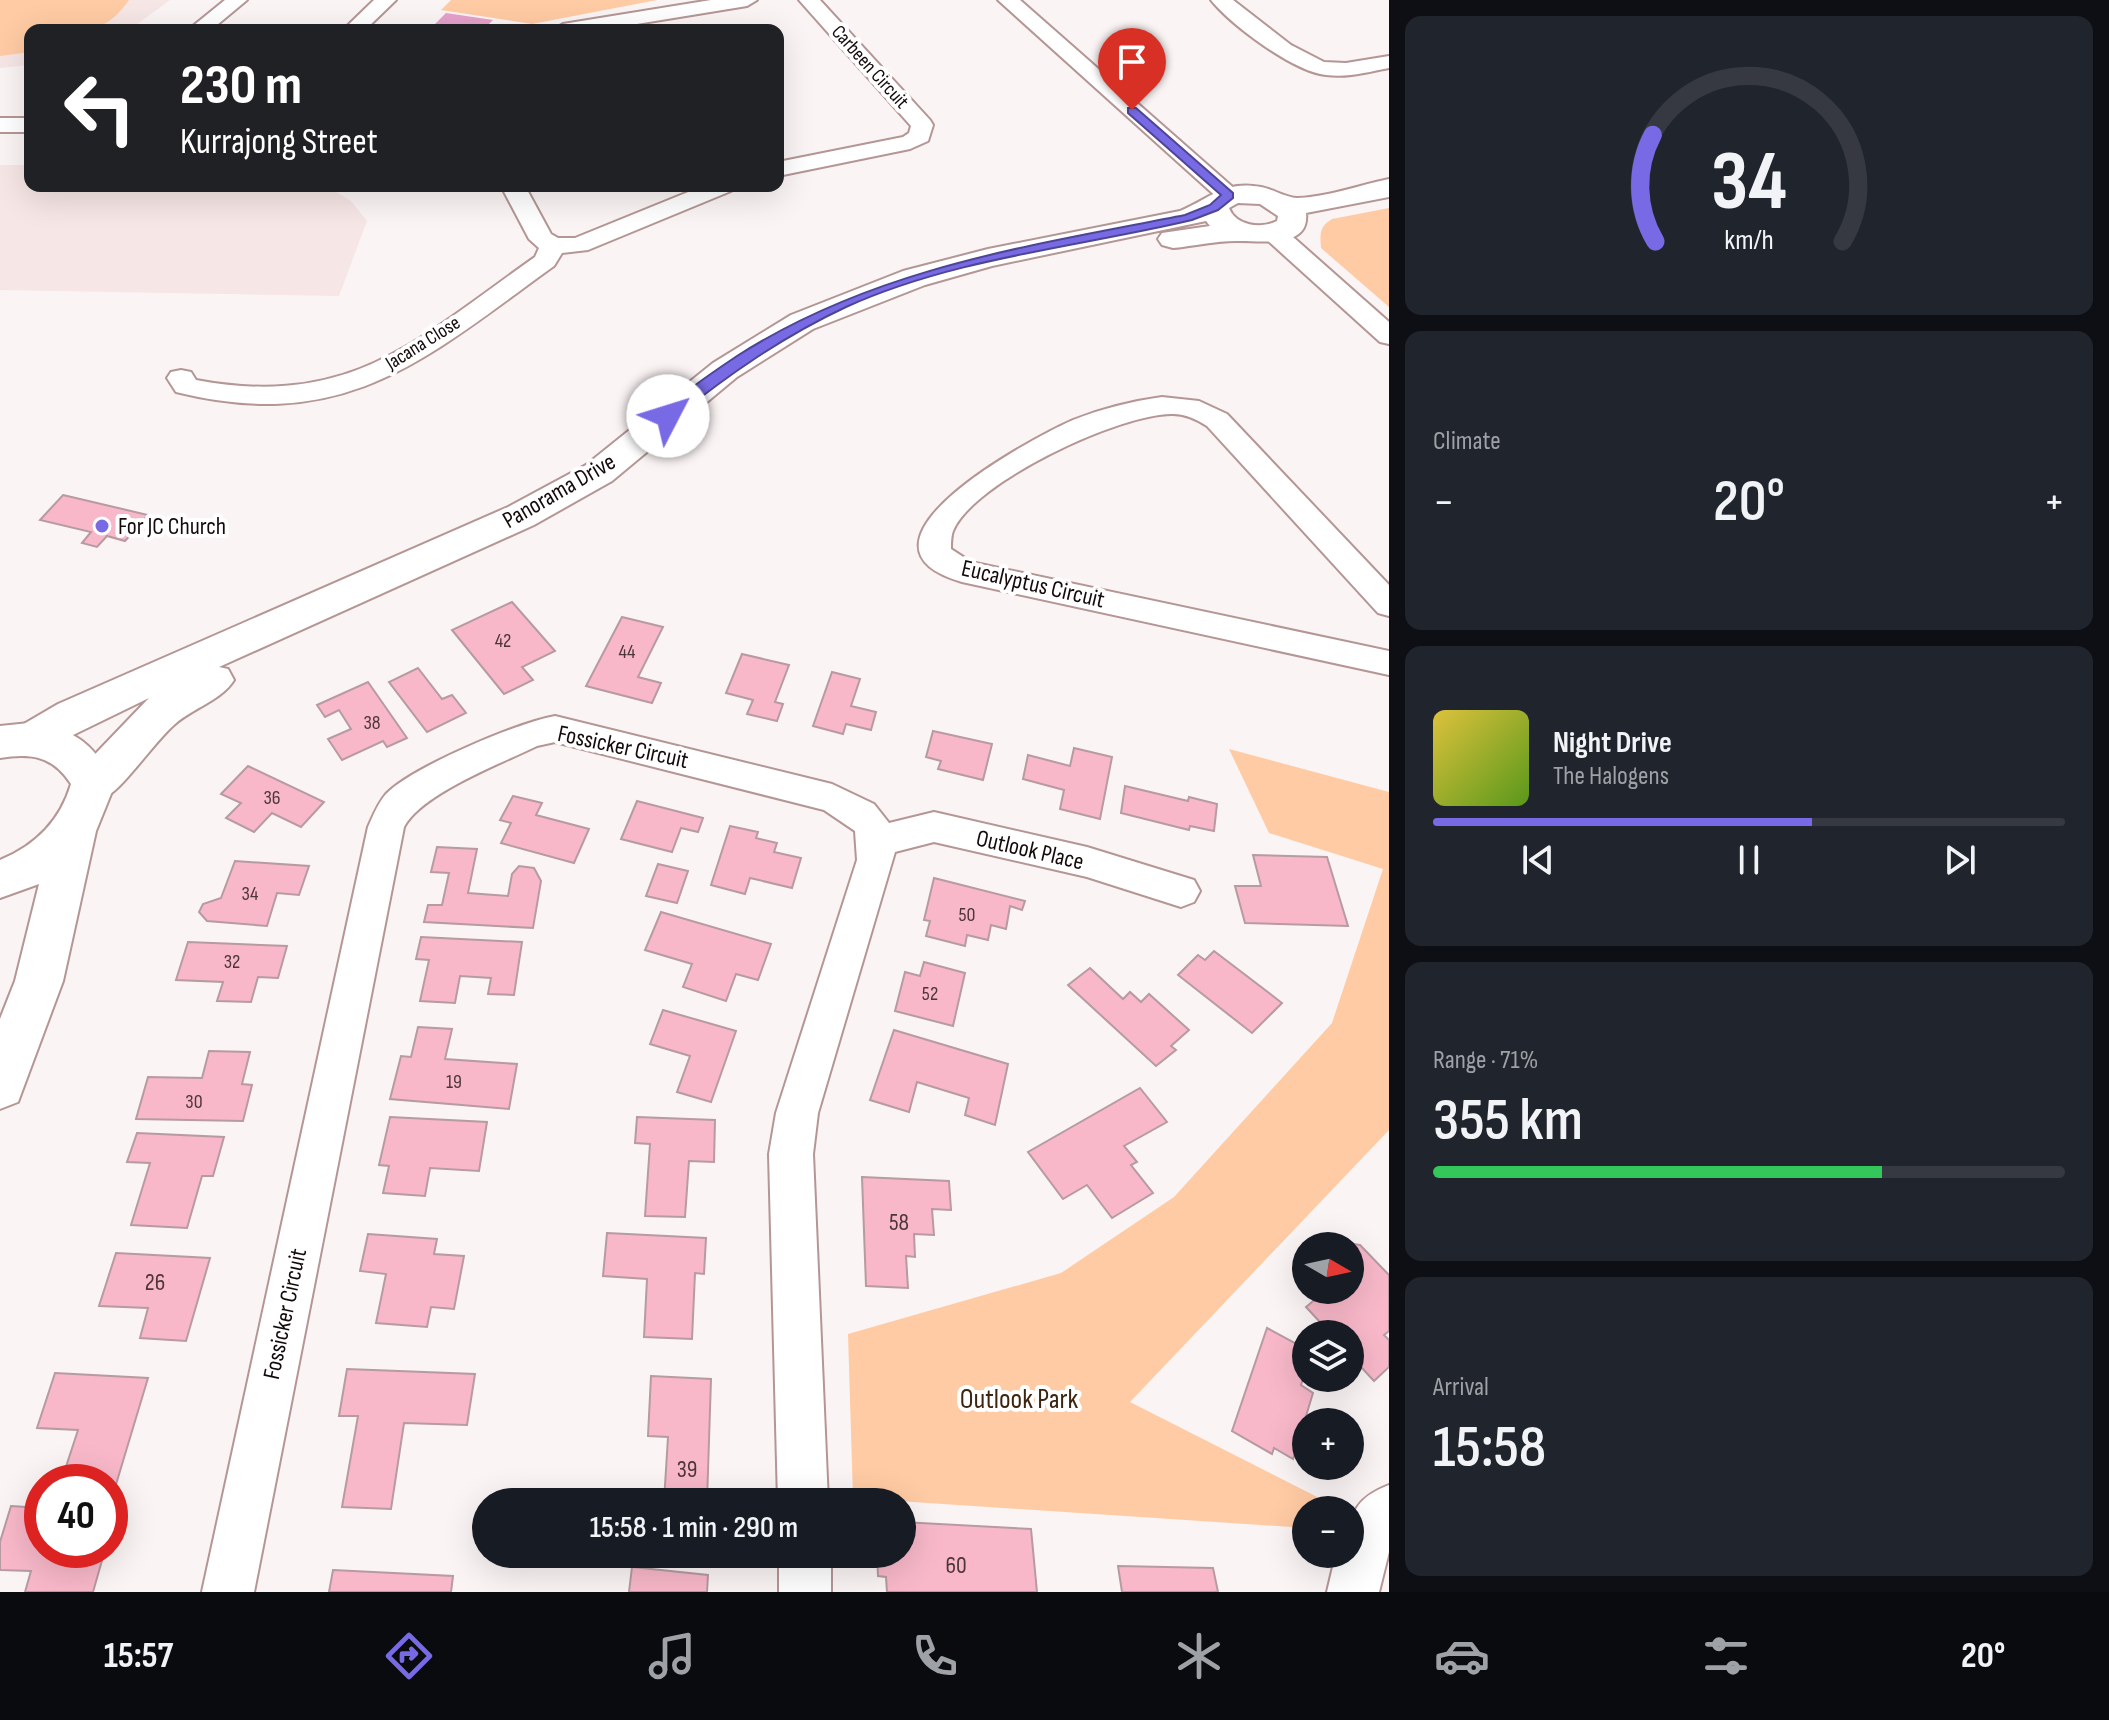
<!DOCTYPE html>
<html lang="en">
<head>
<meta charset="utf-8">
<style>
	:root { --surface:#171b24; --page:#20242c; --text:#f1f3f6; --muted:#9ea1a6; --line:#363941; --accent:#786ae5 }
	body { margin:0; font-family:"Sofia Sans Condensed",sans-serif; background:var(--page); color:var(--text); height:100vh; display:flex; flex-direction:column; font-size:30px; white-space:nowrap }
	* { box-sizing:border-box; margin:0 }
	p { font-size:26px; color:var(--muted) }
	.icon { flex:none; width:44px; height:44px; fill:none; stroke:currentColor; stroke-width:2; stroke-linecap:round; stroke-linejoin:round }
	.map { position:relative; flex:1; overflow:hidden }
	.details { display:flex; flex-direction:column; gap:16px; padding:16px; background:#0d0f14; width:720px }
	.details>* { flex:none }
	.top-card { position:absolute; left:24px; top:24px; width:760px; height:168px; border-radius:16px; box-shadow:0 8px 32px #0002; background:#202124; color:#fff; overflow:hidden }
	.needle { width:52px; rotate:99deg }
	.buttons { position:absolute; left:1292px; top:1232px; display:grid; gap:16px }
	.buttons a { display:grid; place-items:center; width:72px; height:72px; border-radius:50%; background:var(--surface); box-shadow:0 8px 32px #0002; font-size:40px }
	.speed { position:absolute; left:24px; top:1464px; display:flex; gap:16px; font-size:40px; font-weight:700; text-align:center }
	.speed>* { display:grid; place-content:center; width:104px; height:104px; border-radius:50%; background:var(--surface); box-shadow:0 8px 32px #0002; line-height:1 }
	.speed .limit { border:12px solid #d22; background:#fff; color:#111 }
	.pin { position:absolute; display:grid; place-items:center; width:68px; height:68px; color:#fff; margin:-82px -34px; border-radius:50% 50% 50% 0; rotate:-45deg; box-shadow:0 0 8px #0007 }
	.pin .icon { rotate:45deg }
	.me { position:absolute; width:88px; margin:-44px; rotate:50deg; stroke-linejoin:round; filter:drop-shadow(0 0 6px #0008) }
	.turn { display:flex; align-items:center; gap:28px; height:168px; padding:0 24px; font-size:36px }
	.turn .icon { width:104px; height:104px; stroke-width:2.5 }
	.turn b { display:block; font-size:56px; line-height:68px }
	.big { font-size:60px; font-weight:600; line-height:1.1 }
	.details .widget { flex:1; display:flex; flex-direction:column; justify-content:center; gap:12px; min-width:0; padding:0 28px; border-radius:16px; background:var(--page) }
	.details .dial { align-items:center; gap:0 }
	.dial svg { height:208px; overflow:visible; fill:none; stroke:var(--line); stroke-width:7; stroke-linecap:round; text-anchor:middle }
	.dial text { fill:var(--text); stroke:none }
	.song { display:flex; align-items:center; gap:24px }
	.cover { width:96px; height:96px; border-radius:12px; background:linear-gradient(135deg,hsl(50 70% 55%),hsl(90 70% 35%)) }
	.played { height:8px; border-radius:4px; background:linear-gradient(90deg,var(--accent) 60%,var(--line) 60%) }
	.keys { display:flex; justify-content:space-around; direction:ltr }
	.heat { display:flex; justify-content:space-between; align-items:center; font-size:44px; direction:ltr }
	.charge { height:12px; border-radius:6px; background:linear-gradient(90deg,#34c759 71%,var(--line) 0) }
	.trip { position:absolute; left:472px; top:1488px; width:444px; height:80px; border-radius:40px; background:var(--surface); box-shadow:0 8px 32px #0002; font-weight:600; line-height:80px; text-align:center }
	.menu { display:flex; height:128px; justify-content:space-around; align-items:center; background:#090b0e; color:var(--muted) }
	.menu .icon { width:56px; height:56px }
	.menu .selected { color:var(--accent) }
	.menu b { font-size:36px; color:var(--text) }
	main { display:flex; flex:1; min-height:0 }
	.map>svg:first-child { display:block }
	.built { fill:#f6e6e5 }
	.green { fill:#ffcba4 }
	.water { fill:#e5a1cb }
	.building { fill:#f8b8c9; stroke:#b79aa2; stroke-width:2 }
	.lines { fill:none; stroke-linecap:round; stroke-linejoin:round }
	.minor-casing { stroke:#b49695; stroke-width:4 }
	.tertiary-casing { stroke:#b49695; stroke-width:4 }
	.secondary-casing { stroke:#b49695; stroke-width:4 }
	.minor { fill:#fff; fill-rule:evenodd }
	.tertiary { fill:#fff; fill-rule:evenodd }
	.secondary { fill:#fff; fill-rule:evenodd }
	.route { fill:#786ae5; stroke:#4e4595; stroke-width:2 }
	.poi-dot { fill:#786ae5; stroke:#fff; stroke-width:3 }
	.labels { text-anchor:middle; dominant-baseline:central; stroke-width:8; stroke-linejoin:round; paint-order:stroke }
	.far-street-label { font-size:20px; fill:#140a0a; stroke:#fff }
	.number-label { font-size:20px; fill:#4d363a }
	.street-label { font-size:24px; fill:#140a0a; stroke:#fff }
	.poi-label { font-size:24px; fill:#140a0a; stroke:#fff; text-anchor:start }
	.near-number-label { font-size:24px; fill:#4d363a }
	.near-park-label { font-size:28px; fill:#3e2510; stroke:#fff }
</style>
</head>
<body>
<main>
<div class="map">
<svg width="1389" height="1592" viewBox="0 0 1389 1592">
	<rect width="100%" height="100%" fill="#fbf4f4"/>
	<g class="built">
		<polygon points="0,0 170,0 129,30 30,30 30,65 0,68"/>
		<polygon points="0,165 30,165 30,186 326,186 351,201 367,221 339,296 0,290"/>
	</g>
	<g class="green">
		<path d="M0,0h129c-29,41 -54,30 -99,30v22l-30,4z"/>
		<polygon points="451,0 657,0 532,24 441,10"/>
		<path d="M1389,208v99l-68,-59c-1,-14 -2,-21 11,-29z"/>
		<polygon points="1229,749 1389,792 1389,1130 1130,1402 1331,1504 1327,1510 1306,1510 1306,1528 853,1498 848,1334 1061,1273 1174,1197 1332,1023 1383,869 1269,833"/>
	</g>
	<polygon class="water" points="446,13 493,20 483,30 429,30"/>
	<g class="building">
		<polygon points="63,495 148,515 125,541 107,536 97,547 82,543 91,532 40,520"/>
		<polygon points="512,602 555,651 522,667 533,680 504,694 452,630"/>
		<polygon points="622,617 663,627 638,677 661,683 652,703 586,686"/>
		<polygon points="742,654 789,665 775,702 783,704 777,721 747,714 753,700 726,693"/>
		<polygon points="418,668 442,699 452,695 466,713 427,732 389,682"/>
		<polygon points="832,672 860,679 851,706 876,712 871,730 846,724 843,734 813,726"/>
		<polygon points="368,682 407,738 387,747 383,741 342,760 328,739 351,729 339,710 325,717 317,705"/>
		<polygon points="933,731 992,744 983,780 938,769 941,761 926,757"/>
		<polygon points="1074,748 1112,757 1100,819 1060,809 1064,790 1023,779 1028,755 1070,766"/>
		<polygon points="248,766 324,802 301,827 272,813 254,832 226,818 241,803 221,794"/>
		<polygon points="1125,786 1188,801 1189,797 1217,804 1214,831 1190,826 1189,830 1121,813"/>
		<polygon points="513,796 542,803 536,815 589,829 574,863 501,843 511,823 500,820"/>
		<polygon points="637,801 703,818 698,832 681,828 672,852 621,839"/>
		<polygon points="730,826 758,832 756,838 777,843 774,852 801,858 792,888 750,878 745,894 711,885"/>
		<polygon points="437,847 477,849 468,893 508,896 512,874 519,866 534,868 541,881 533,928 424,922 428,905 442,905 449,873 431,872"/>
		<polygon points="1253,855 1327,857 1348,926 1245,923 1235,886 1261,886"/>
		<polygon points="235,861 309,866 299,895 277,893 267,926 207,921 199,912 203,904 221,898"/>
		<polygon points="658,864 688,871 677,903 646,896"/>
		<polygon points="934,878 1025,901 1022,910 1010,906 1006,929 991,925 988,940 967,935 965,946 926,936 930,921 924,920"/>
		<polygon points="661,912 771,944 758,980 736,974 726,1001 683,987 692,964 645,950"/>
		<polygon points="421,937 522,942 514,995 488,994 491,978 460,976 455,1003 420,1001 429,960 416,959"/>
		<polygon points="188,942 287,946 278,978 258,977 251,1002 217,1001 223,982 176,980"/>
		<polygon points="1214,951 1282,1003 1252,1033 1178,975 1198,955 1205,960"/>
		<polygon points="924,962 965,973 953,1026 895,1011 905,972 920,976"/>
		<polygon points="1090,968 1123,999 1130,992 1141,1002 1149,994 1189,1030 1171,1046 1176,1050 1156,1066 1068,985"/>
		<polygon points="663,1010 736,1031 711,1102 677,1092 690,1056 650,1044"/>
		<polygon points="418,1027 452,1029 445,1059 517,1064 509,1109 390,1099 401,1056 411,1057"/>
		<polygon points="894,1030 1008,1064 995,1125 965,1115 969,1098 917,1082 909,1112 870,1100"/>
		<polygon points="209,1051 250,1052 242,1084 252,1085 243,1121 136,1119 148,1077 202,1078"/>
		<polygon points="1140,1088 1167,1122 1124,1146 1137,1162 1131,1165 1153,1193 1112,1218 1087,1185 1063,1199 1028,1152"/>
		<polygon points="390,1117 487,1122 479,1171 430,1168 425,1196 383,1193 389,1166 379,1165"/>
		<polygon points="637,1117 715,1120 714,1162 689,1161 685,1217 645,1216 650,1144 635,1143"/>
		<polygon points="137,1133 224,1137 213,1176 202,1176 187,1228 131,1225 150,1163 127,1162"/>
		<polygon points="862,1177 949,1181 951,1210 932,1209 934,1235 914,1234 915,1257 906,1256 908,1288 866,1286"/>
		<polygon points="607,1233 706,1238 704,1274 695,1273 692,1339 644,1337 647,1279 603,1276"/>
		<polygon points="368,1234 437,1239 434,1254 464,1256 454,1309 431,1307 427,1327 376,1323 386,1274 360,1271"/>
		<polygon points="1346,1243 1360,1245 1389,1275 1389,1331 1384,1335 1389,1340 1389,1367 1374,1381 1350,1355 1350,1334 1331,1334 1306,1307 1326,1290 1350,1290 1350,1246 1341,1246"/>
		<polygon points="116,1253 210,1258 186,1341 140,1338 148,1308 99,1306"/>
		<polygon points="1267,1328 1306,1349 1306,1369 1301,1385 1313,1393 1293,1459 1274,1448 1272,1454 1232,1431"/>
		<polygon points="347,1369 475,1374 467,1425 404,1423 391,1509 342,1507 358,1416 339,1416"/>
		<polygon points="55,1373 148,1378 114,1491 110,1491 110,1482 61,1482 78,1430 37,1428"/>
		<polygon points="651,1376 711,1379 707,1502 664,1502 668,1437 648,1436"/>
		<polygon points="11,1506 42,1508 42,1550 105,1550 93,1592 25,1592 31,1571 0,1570 0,1542"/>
		<polygon points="902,1522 1031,1529 1037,1592 887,1592 886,1577 878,1576 877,1554 902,1554"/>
		<polygon points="1118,1566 1213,1568 1218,1592 1122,1592"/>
		<polygon points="632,1567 708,1575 707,1592 629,1592"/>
		<polygon points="333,1570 453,1576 451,1592 329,1592"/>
	</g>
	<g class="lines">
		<g class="minor-casing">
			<g id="minor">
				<polygon points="225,0 247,0 211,30 188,30"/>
				<polygon points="374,0 396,0 365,30 343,30"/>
				<polygon points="711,0 757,0 747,6 600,30 553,30 563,24"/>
				<polygon points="799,0 820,0 930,120 933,125 928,141 910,149 778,176 778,162 903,137 909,133 911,126"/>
				<polygon points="998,0 1020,0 1236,190 1240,195 1236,200 1220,200"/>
				<path d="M1211,0h22l58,45 33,17 22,1 43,-7v12c-21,4 -42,10 -63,7 -32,-3 -95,-50 -115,-75z"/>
				<rect x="0" y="118" width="30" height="14"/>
				<path d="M501,186h24l26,48 7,4h17l128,-52h32l-4,5 -143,59 -26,3 -8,13c-129,93 -208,168 -378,126l-9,-14 4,-6 10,-2 10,2 5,8c155,29 221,-40 339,-123l4,-9 -10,-9z"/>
				<polygon points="1275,227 1284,229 1389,322 1389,344 1380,342 1266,239 1263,234 1266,229"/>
				<path d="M1162,397l37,4 28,13 162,171v31l-11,-3 -171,-187c-11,-7 -21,-12 -34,-12 -52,-1 -200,68 -220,117 -2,5 -2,13 -2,18l20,13 418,89v24l-427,-93c-130,-37 70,-144 111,-162 28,-11 59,-19 89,-23z"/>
				<path d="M555,716l277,68 42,20 15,19 45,-11 153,35 107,33 6,11 -6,11 -13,5 -94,-30 -153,-35 -39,10 -77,261 -5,41 15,348h-50l-9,-348 7,-41 81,-253 -2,-29 -31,-21 -269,-68 -18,4c-35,17 -116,48 -133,81l-150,765h-52l166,-765c5,-11 10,-24 18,-33 26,-27 131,-71 169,-78z"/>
				<path d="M1389,1485v67l-10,40h-52l9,-38h14c0,-38 1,-54 39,-69z"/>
				<rect x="779" y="1554" width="52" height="38"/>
			</g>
		</g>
		<g class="tertiary-casing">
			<path id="tertiary" d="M1389,179v18l-83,16c4,37 -48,27 -70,28 -21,0 -42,5 -63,7l-11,-3 -4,-6 4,-6 48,-7 -4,-5 -214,45 -67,19 -112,44 -76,48 -125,104 -78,44 -315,142 9,2 6,11c-12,20 -41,28 -59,44 -19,16 -51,63 -68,72 -10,7 -19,3 -29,0l-7,-12 7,-12 71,-74 -117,57 -15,-5 -6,-11 6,-11 41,-24 450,-197 78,-42 127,-102 78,-48 112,-44 85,-22 192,-38c31,-13 44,-31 81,-24 11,2 26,11 36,11 30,-1 63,-13 92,-19zM1238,203l22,1 18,12 -1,5c-16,8 -41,5 -48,-13z"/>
		</g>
		<g class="secondary-casing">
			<path id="secondary" d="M29,723c46,5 65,21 86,61l-19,47 -33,150 -45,121 -18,7v-90l15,-38 24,-97 -39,14v-38c36,-15 60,-39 71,-76 -18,-28 -40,-31 -71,-26v-32z"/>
		</g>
		<use href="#minor" class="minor"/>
		<use href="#tertiary" class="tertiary"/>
		<use href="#secondary" class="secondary"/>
	</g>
	<path class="route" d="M1128,108h8l97,85v5l-15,12 -26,10c-114,27 -238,38 -346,87 -64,30 -118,68 -173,112h-10l-2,-3c20,-23 51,-43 76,-60 138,-88 291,-110 448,-141l25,-10 11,-10 -93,-82z"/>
	<circle class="poi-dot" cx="102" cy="526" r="8"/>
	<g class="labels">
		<g class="far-street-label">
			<text transform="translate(870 67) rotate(48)">Carbeen Circuit</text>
			<text transform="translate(423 343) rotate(-32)">Jacana Close</text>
		</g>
		<g class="number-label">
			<text x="503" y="641">42</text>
			<text x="627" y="652">44</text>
			<text x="372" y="723">38</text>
			<text x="272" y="798">36</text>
			<text x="250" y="894">34</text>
			<text x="967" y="915">50</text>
			<text x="232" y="962">32</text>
			<text x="930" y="994">52</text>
			<text x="454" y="1082">19</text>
			<text x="194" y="1102">30</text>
		</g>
		<g class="street-label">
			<text transform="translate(559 491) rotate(-30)">Panorama Drive</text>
			<text transform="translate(1033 584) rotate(13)">Eucalyptus Circuit</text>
			<text transform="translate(623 747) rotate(12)">Fossicker Circuit</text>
			<text transform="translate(1030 850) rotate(13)">Outlook Place</text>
			<text transform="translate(285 1314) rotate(-78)">Fossicker Circuit</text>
		</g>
		<g class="poi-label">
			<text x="118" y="526">For JC Church</text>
		</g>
		<g class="near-number-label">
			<text x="899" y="1222">58</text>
			<text x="155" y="1282">26</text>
			<text x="687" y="1469">39</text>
			<text x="956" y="1565">60</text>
		</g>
		<g class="near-park-label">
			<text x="1019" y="1399">Outlook Park</text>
		</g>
	</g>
</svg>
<div class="buttons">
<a><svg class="needle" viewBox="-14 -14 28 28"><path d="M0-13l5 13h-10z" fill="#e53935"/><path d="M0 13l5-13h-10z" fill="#9ea1a6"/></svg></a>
<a><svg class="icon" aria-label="layers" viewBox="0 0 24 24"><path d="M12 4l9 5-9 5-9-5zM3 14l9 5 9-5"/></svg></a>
<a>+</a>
<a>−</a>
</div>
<div class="speed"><div class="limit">40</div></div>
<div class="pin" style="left:1132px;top:110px;background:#d93025"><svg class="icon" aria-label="arrive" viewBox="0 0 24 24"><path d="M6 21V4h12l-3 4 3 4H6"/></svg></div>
<svg class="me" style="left:668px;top:416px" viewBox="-20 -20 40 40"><circle r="19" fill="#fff"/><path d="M0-13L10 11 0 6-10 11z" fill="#786ae5"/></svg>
<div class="trip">15:58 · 1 min · 290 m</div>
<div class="top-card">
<div class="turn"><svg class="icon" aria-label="left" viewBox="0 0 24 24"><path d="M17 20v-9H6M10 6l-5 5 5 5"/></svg><div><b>230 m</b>Kurrajong Street</div></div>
</div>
</div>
<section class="details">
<div class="widget dial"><svg viewBox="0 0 100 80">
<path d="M14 69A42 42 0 1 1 86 69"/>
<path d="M14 69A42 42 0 0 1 13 28" stroke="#786ae5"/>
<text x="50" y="56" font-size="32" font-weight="700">34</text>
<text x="50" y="72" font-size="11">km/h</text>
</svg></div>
<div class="widget"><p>Climate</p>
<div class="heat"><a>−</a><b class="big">20°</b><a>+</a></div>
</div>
<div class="widget">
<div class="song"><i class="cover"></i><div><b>Night Drive</b><p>The Halogens</p></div></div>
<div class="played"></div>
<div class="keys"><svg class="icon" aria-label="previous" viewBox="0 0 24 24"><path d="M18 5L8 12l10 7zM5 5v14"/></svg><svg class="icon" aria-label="pause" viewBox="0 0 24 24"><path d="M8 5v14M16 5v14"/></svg><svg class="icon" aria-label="next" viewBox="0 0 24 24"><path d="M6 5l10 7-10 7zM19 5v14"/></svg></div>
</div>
<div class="widget"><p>Range · 71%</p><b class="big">355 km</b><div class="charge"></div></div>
<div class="widget"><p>Arrival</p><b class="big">15:58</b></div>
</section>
</main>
<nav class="menu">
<b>15:57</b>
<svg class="icon selected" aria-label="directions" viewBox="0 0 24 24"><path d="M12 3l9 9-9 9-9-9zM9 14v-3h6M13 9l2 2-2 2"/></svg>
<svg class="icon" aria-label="music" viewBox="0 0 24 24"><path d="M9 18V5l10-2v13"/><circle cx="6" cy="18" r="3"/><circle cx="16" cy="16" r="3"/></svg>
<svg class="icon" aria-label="phone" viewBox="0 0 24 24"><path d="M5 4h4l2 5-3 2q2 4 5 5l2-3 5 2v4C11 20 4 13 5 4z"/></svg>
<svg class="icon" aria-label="climate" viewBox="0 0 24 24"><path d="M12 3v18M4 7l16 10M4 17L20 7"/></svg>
<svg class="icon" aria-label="car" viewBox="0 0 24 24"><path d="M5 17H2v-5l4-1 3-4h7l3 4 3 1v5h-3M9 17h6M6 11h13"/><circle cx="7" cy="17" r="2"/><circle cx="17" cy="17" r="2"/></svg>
<svg class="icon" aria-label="filters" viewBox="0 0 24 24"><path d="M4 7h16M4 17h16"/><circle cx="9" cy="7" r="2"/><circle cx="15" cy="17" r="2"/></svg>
<b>20°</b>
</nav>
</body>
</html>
